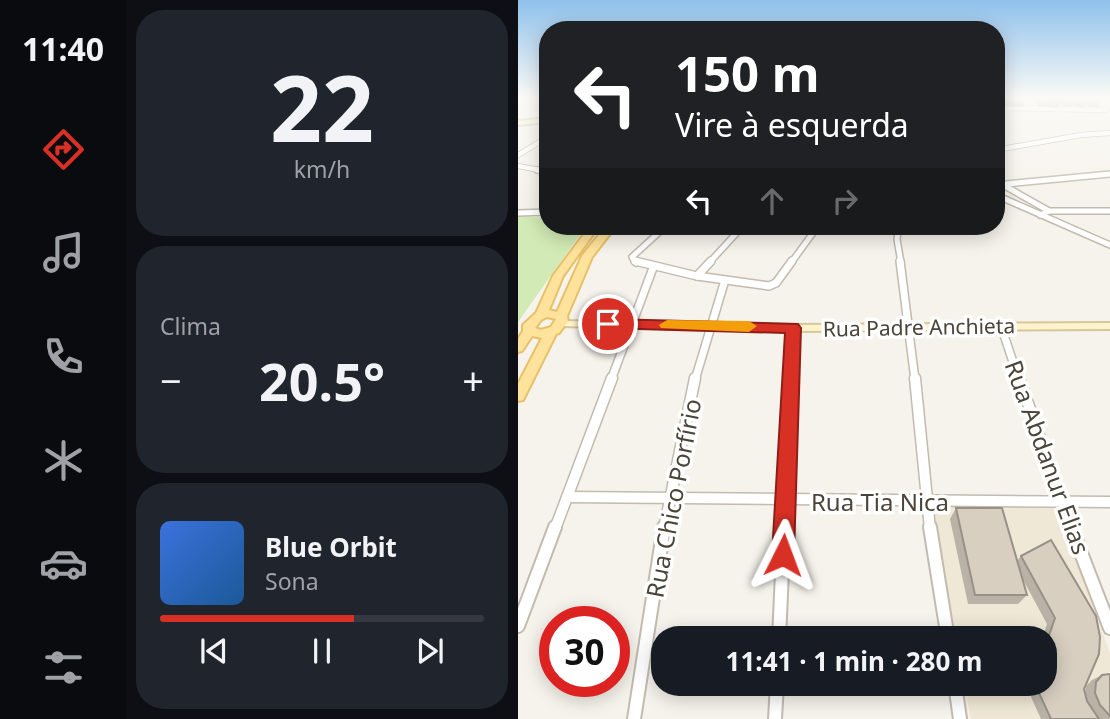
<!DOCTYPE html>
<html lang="pt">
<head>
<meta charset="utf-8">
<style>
	:root { --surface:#171b24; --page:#20242c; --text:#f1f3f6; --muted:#9ea1a6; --line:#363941; --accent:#d93025 }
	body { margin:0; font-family:"Noto Sans",sans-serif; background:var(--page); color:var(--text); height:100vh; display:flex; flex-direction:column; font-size:26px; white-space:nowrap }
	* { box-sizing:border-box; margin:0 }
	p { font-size:23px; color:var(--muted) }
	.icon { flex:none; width:38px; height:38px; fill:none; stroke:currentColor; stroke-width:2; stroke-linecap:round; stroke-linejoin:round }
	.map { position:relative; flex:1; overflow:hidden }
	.sheet { display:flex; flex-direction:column; gap:10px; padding:10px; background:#0d0f14; width:392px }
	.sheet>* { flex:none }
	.banner { position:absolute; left:21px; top:21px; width:466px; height:214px; border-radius:28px; box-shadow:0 4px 18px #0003; background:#202124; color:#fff; overflow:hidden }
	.speed { position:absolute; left:21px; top:606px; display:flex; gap:14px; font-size:35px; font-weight:700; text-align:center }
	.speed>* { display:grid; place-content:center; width:91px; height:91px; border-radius:50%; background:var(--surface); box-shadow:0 4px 18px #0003; line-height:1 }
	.speed .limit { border:10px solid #d22; background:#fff; color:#111 }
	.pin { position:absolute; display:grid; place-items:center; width:60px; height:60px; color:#fff; margin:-30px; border:4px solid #fff; border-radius:50%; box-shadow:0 2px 7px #0007 }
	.me { position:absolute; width:77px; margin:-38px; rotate:3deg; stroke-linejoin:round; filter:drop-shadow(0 0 5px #0008) }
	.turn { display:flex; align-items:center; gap:24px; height:147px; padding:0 21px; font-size:32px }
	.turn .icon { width:91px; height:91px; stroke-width:2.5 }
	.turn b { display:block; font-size:49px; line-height:60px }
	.lanes { display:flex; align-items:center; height:66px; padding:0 21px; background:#0003; justify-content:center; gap:35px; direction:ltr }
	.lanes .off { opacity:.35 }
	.big { font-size:52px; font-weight:700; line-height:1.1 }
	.sheet .tile { flex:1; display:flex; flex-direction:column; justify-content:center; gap:10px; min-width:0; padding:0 24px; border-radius:28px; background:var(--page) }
	.sheet .dial { align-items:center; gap:0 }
	.dial b { font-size:91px; line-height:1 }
	.song { display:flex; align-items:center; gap:21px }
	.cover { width:84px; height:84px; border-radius:10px; background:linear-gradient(135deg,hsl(220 70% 55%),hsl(210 70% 35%)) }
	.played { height:7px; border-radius:4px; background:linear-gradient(90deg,var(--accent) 60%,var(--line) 60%) }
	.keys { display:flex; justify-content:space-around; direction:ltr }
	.heat { display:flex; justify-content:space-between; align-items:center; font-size:38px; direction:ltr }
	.trip { position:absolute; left:133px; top:626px; width:406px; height:70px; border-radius:28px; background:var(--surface); box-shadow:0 4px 18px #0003; font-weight:700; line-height:70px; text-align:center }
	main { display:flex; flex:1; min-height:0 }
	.tabs { display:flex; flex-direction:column; width:126px; justify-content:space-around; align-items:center; background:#090b0e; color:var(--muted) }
	.tabs .icon { width:49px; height:49px }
	.tabs .selected { color:var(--accent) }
	.tabs b { font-size:32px; color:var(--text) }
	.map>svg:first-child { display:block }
	.education { fill:#efe8d6 }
	.green { fill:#d2eab5 }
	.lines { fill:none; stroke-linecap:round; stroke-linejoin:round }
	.street-far4-casing { stroke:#c2bbae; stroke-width:6 }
	.street-far3-casing { stroke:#c2bbae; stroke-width:8 }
	.street-far2-casing { stroke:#c2bbae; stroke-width:10 }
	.street-far1-casing { stroke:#c2bbae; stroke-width:13 }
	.street-casing { stroke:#c2bbae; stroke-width:16 }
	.secondary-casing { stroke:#d6c79b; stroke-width:4 }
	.primary-casing { stroke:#e6c16a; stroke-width:4 }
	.street-far4 { stroke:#fff; stroke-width:4.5 }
	.street-far3 { stroke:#fff; stroke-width:5 }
	.street-far2 { stroke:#fff; stroke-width:7 }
	.street-far1 { stroke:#fff; stroke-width:10 }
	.street { stroke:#fff; stroke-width:12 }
	.secondary { fill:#fff3cd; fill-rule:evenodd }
	.primary { fill:#ffe39c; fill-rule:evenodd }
	.wall { fill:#bab2a6 }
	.building { fill:#d8cfc1; stroke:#979187; stroke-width:2 }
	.route { fill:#d93025; stroke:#8d1f18; stroke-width:2 }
	.slow { fill:#f59e0b }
	.labels { text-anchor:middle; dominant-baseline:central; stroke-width:7; stroke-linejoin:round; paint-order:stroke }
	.street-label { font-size:21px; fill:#4b4439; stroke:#fff }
	.near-street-label { font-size:24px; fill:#4b4439; stroke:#fff }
</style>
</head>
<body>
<main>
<nav class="tabs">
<b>11:40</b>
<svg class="icon selected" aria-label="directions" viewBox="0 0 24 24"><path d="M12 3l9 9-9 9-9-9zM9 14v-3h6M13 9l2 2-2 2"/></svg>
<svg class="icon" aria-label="music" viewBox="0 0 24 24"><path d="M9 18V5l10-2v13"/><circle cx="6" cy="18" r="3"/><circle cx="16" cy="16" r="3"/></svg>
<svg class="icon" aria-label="phone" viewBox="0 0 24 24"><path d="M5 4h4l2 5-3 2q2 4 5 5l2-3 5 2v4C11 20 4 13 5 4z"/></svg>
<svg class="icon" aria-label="climate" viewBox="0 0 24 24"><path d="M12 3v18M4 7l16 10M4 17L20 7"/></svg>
<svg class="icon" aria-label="car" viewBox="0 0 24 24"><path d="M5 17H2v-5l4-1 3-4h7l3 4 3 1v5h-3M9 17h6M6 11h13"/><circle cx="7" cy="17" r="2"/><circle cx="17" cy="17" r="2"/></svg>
<svg class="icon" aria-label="filters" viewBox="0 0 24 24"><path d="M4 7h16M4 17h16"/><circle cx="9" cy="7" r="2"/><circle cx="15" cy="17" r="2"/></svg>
</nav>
<section class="sheet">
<div class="tile dial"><b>22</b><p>km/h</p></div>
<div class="tile"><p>Clima</p>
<div class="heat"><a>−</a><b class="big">20.5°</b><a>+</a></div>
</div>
<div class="tile">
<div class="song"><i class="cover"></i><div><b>Blue Orbit</b><p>Sona</p></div></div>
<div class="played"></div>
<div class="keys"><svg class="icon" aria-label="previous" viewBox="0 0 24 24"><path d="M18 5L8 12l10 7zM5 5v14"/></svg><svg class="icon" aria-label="pause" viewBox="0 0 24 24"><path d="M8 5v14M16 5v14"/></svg><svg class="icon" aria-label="next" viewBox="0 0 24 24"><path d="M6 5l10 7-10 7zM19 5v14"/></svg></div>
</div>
</section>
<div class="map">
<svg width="592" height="719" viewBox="0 0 592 719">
	<rect width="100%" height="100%" fill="#f6f3ec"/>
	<polygon class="education" points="414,505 538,505 592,653 592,719 453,719 446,684 527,684 527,639 438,639"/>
	<polygon class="green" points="0,216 30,218 30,226 68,226 0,322"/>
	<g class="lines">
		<g class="street-far4-casing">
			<g id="street-far4">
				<polyline points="478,108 587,110"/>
				<polyline points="478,150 563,135 592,133"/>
				<polyline points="0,155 30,137"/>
				<polyline points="0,166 27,171"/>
			</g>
		</g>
		<g class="street-far3-casing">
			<g id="street-far3">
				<polyline points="19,170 30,172"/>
				<polyline points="478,185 592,174"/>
				<polyline points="485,185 531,211"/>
				<polyline points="478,195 592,245"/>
				<polyline points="0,213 30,212"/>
				<polyline points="522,215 531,211 592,211"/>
				<polyline points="381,226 379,239 383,263"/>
				<polyline points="118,263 114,257 148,226"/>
				<polyline points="191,263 225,226"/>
				<polyline points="273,263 300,226"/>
			</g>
		</g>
		<g class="street-far2-casing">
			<g id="street-far2">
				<polyline points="117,261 179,276 251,286 258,283 274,261"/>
				<polyline points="382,261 397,380"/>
				<polyline points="179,276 193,261"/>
				<polyline points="483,326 501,380"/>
				<polyline points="93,380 135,268"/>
				<polyline points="177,380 207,280"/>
				<polyline points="273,380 275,328"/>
			</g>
		</g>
		<g class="street-far1-casing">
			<g id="street-far1">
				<polyline points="397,378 412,529"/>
				<polyline points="501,378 554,529"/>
				<polyline points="49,497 592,502"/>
				<polyline points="37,529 94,378"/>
				<polyline points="146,529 177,378"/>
				<polyline points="266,529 273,378"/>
			</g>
		</g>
		<g class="street-casing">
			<g id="street">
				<polyline points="412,527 430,639"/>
				<polyline points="553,527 592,628"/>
				<polyline points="0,626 37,527"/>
				<polyline points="261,639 266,527"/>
				<polyline points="437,684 442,719"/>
				<polyline points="116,719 146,527"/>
				<polyline points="257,719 259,684"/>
			</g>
		</g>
		<g class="secondary-casing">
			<g id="secondary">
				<polygon points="30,118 30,122 0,125 0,121"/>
				<polygon points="43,321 275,325 592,323 592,329 275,331 40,326 38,324"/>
			</g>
		</g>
		<g class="primary-casing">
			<path id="primary" d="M72,226h9l-36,50 -14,34 8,2 25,-56 24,-30h10l-24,31 -25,59 1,5 -9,12 -3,1 -33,66 -5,1v-17l24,-46 -10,-2 -10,15 -4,1v-13l5,-8v-6l13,-12 17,-37zM29,317l9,2 -5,8 -10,3 -6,-2 6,-8z"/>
		</g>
		<use href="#street-far4" class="street-far4"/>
		<use href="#street-far3" class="street-far3"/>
		<use href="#street-far2" class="street-far2"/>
		<use href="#street-far1" class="street-far1"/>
		<use href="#street" class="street"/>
		<use href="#secondary" class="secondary"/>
		<use href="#primary" class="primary"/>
	</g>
	<g class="wall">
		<polygon points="478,99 507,99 505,107 478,106"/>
		<polygon points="515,99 583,99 580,107 571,107 567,104 566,108 558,107 555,105 554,107 546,107 542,103 540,108 531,107 529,105 529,107 521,107"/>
		<polygon points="438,508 499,561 503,556 533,540 567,694 568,686 574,680 584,675 592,674 592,719 523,719 513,697 512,684 527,684 527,639 524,639 529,624 503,576 509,595 500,604 450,604 432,519"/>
	</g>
	<g class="building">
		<polygon points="531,99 540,99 542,102 533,102"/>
		<polygon points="438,508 484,508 509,595 457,595"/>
		<polygon points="533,540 578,616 582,637 581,654 566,689 569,701 581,719 533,719 521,693 520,684 527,684 527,647 537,618 503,556"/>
		<polygon points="592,674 592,716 582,705 577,693 578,682 584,675"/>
	</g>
	<linearGradient id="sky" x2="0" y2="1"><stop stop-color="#8fc1ec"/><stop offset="0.49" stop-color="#fbfaf6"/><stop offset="1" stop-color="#fbfaf6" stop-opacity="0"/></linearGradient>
	<rect width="592" height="200" fill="url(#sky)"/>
	<polygon class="route" points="90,319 280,324 283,328 276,555 273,563 265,566 258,563 254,555 267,333 84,328 82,324"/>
	<polygon class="slow" points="149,320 231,321 239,326 231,332 143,328 141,325"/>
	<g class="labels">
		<g class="street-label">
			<text transform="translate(401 327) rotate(-1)">Rua Padre Anchieta</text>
		</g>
		<g class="near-street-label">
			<text transform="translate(530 457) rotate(70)">Rua Abdanur Elias</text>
			<text transform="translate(155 498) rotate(-79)">Rua Chico Porfírio</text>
			<text x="362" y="501">Rua Tia Nica</text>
		</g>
	</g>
</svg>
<div class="speed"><div class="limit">30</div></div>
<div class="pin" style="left:90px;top:324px;background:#d93025"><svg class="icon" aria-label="arrive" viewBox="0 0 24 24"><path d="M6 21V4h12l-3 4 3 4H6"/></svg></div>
<svg class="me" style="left:265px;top:555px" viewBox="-20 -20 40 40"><path d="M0-17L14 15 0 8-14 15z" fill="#d93025" stroke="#fff" stroke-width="4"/></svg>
<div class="trip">11:41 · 1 min · 280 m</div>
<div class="banner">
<div class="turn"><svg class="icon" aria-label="left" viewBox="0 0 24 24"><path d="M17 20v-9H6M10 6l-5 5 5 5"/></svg><div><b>150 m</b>Vire à esquerda</div></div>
<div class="lanes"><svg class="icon" aria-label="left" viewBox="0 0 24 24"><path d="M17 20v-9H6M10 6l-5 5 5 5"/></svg><svg class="icon off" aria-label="ahead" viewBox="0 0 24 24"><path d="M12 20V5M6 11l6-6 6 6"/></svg><svg class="icon off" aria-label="right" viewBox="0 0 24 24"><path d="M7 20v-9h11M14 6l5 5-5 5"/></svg></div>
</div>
</div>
</main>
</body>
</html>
